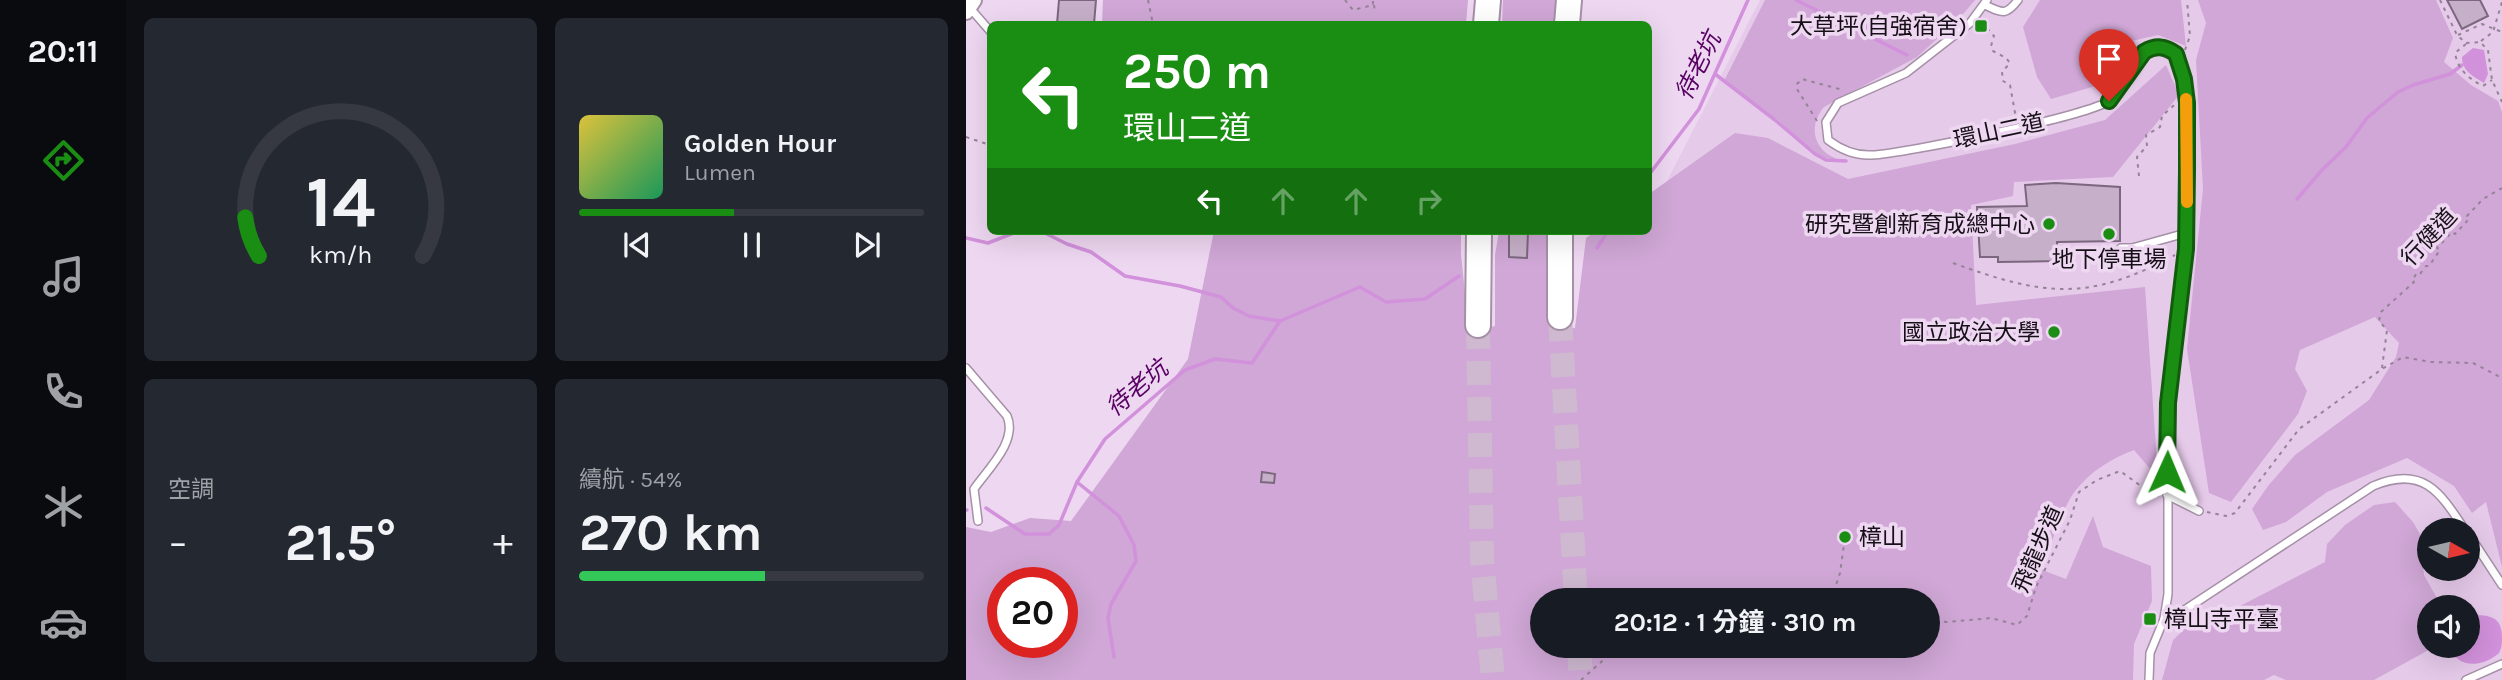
<!DOCTYPE html>
<html lang="zh-TW">
<head>
<meta charset="utf-8">
<style>
	:root { --surface:#171b24; --page:#242831; --text:#f1f3f6; --muted:#9ea1a6; --line:#363941; --accent:#1a8d13 }
	body { margin:0; font-family:Karla,"Noto Sans TC",sans-serif; background:var(--page); color:var(--text); height:100vh; display:flex; flex-direction:column; font-size:26px; white-space:nowrap }
	* { box-sizing:border-box; margin:0 }
	p { font-size:23px; color:var(--muted) }
	.icon { flex:none; width:38px; height:38px; fill:none; stroke:currentColor; stroke-width:2; stroke-linecap:round; stroke-linejoin:round }
	.map { position:relative; flex:1; overflow:hidden }
	.panel { display:flex; flex-direction:column; gap:18px; padding:18px; background:#0d0f14; width:840px }
	.panel>* { flex:none }
	.guide { position:absolute; left:21px; top:21px; width:665px; height:214px; border-radius:10px; box-shadow:0 7px 28px #0002; background:#1a8d13; color:#fff; overflow:hidden }
	.needle { width:46px; rotate:98deg }
	.buttons { position:absolute; left:1451px; top:518px; display:grid; gap:14px }
	.buttons a { display:grid; place-items:center; width:63px; height:63px; border-radius:50%; background:var(--surface); box-shadow:0 7px 28px #0002; font-size:35px }
	.speed { position:absolute; left:21px; top:567px; display:flex; gap:14px; font-size:35px; font-weight:700; text-align:center }
	.speed>* { display:grid; place-content:center; width:91px; height:91px; border-radius:50%; background:var(--surface); box-shadow:0 7px 28px #0002; line-height:1 }
	.speed .limit { border:10px solid #d22; background:#fff; color:#111 }
	.pin { position:absolute; display:grid; place-items:center; width:60px; height:60px; color:#fff; margin:-72px -30px; border-radius:50% 50% 50% 0; rotate:-45deg; box-shadow:0 0 7px #0007 }
	.pin .icon { rotate:45deg }
	.me { position:absolute; width:77px; margin:-38px; rotate:1deg; stroke-linejoin:round; filter:drop-shadow(0 0 5px #0008) }
	.turn { display:flex; align-items:center; gap:24px; height:147px; padding:0 21px; font-size:32px }
	.turn .icon { width:91px; height:91px; stroke-width:2.5 }
	.turn b { display:block; font-size:49px; line-height:60px }
	.lanes { display:flex; align-items:center; height:66px; padding:0 21px; background:#0003; justify-content:center; gap:35px; direction:ltr }
	.lanes .off { opacity:.35 }
	.big { font-size:52px; font-weight:700; line-height:1.1 }
	.panel .card { flex:1; display:flex; flex-direction:column; justify-content:center; gap:10px; min-width:0; padding:0 24px; border-radius:10px; background:var(--page) }
	.panel .dial { align-items:center; gap:0 }
	.dial svg { height:182px; overflow:visible; fill:none; stroke:var(--line); stroke-width:7; stroke-linecap:round; text-anchor:middle }
	.dial text { fill:var(--text); stroke:none }
	.song { display:flex; align-items:center; gap:21px }
	.cover { width:84px; height:84px; border-radius:10px; background:linear-gradient(135deg,hsl(50 70% 55%),hsl(150 70% 35%)) }
	.played { height:7px; border-radius:4px; background:linear-gradient(90deg,var(--accent) 45%,var(--line) 45%) }
	.keys { display:flex; justify-content:space-around; direction:ltr }
	.heat { display:flex; justify-content:space-between; align-items:center; font-size:38px; direction:ltr }
	.charge { height:10px; border-radius:5px; background:linear-gradient(90deg,#34c759 54%,var(--line) 0) }
	.panel .tiles { flex:1; display:grid; gap:18px; grid-template-columns:repeat(2,1fr) }
	.trip { position:absolute; left:564px; top:588px; width:410px; height:70px; border-radius:35px; background:var(--surface); box-shadow:0 7px 28px #0002; font-weight:700; line-height:70px; text-align:center }
	main { display:flex; flex:1; min-height:0 }
	.tabs { display:flex; flex-direction:column; width:126px; justify-content:space-around; align-items:center; background:#090b0e; color:var(--muted) }
	.tabs .icon { width:49px; height:49px }
	.tabs .on { color:var(--accent) }
	.tabs b { font-size:32px; color:var(--text) }
	.map>svg:first-child { display:block }
	.built { fill:#e6caea; fill-rule:evenodd }
	.green { fill:#d0a7d6; fill-rule:evenodd }
	.water { fill:#d291db }
	.lines { fill:none; stroke-linecap:round; stroke-linejoin:round }
	.stream { stroke:#d291db; stroke-width:3.5 }
	.building { fill:#c6b0c9; stroke:#7b687e; stroke-width:2 }
	.highway-tunnel { stroke:#ceb9d0; stroke-width:24; stroke-dasharray:24 12; stroke-linecap:butt }
	.lane-casing { stroke:#a590a7; stroke-width:10 }
	.street-casing { stroke:#a590a7; stroke-width:18 }
	.highway-casing { stroke:#a590a7; stroke-width:28 }
	.path { stroke:#958497; stroke-width:2; stroke-dasharray:3.5 5; stroke-linecap:butt }
	.lane { stroke:#fff; stroke-width:7 }
	.street { stroke:#fff; stroke-width:14 }
	.highway { stroke:#fff; stroke-width:24 }
	.route-casing { stroke:#115c0c; stroke-width:18 }
	.route { stroke:#1a8d13; stroke-width:12 }
	.slow { stroke:#f59e0b; stroke-width:12 }
	.poi-dot { fill:#1a8d13; stroke:#eed7f1; stroke-width:2.5 }
	.labels { text-anchor:middle; dominant-baseline:central; stroke-width:7; stroke-linejoin:round; paint-order:stroke }
	.poi-label { font-size:23px; fill:#170f18; stroke:#eed7f1; text-anchor:end }
	.street-label { font-size:23px; fill:#170f18; stroke:#eed7f1 }
	.water-label { font-size:24px; font-style:italic; fill:#580263; stroke:#eed7f1 }
</style>
</head>
<body>
<main>
<nav class="tabs">
<b>20:11</b>
<svg class="icon on" aria-label="directions" viewBox="0 0 24 24"><path d="M12 3l9 9-9 9-9-9zM9 14v-3h6M13 9l2 2-2 2"/></svg>
<svg class="icon" aria-label="music" viewBox="0 0 24 24"><path d="M9 18V5l10-2v13"/><circle cx="6" cy="18" r="3"/><circle cx="16" cy="16" r="3"/></svg>
<svg class="icon" aria-label="phone" viewBox="0 0 24 24"><path d="M5 4h4l2 5-3 2q2 4 5 5l2-3 5 2v4C11 20 4 13 5 4z"/></svg>
<svg class="icon" aria-label="climate" viewBox="0 0 24 24"><path d="M12 3v18M4 7l16 10M4 17L20 7"/></svg>
<svg class="icon" aria-label="car" viewBox="0 0 24 24"><path d="M5 17H2v-5l4-1 3-4h7l3 4 3 1v5h-3M9 17h6M6 11h13"/><circle cx="7" cy="17" r="2"/><circle cx="17" cy="17" r="2"/></svg>
</nav>
<section class="panel">
<div class="tiles">
<div class="card dial"><svg viewBox="0 0 100 80">
<path d="M14 69A42 42 0 1 1 86 69"/>
<path d="M14 69A42 42 0 0 1 8 52" stroke="#1a8d13"/>
<text x="50" y="56" font-size="32" font-weight="700">14</text>
<text x="50" y="72" font-size="11">km/h</text>
</svg></div>
<div class="card">
<div class="song"><i class="cover"></i><div><b>Golden Hour</b><p>Lumen</p></div></div>
<div class="played"></div>
<div class="keys"><svg class="icon" aria-label="previous" viewBox="0 0 24 24"><path d="M18 5L8 12l10 7zM5 5v14"/></svg><svg class="icon" aria-label="pause" viewBox="0 0 24 24"><path d="M8 5v14M16 5v14"/></svg><svg class="icon" aria-label="next" viewBox="0 0 24 24"><path d="M6 5l10 7-10 7zM19 5v14"/></svg></div>
</div>
<div class="card"><p>空調</p>
<div class="heat"><a>−</a><b class="big">21.5°</b><a>+</a></div>
</div>
<div class="card"><p>續航 · 54%</p><b class="big">270 km</b><div class="charge"></div></div>
</div>
</section>
<div class="map">
<svg width="1536" height="680" viewBox="0 0 1536 680">
	<rect width="100%" height="100%" fill="#eed7f1"/>
	<path class="built" d="M794,0h742v680h-1230l251,-140 125,-309 1,-15zM1463,530h39v39h-39zM576,600h385v46h-385zM1463,607h39v39h-39z"/>
	<g class="green">
		<polygon points="137,0 502,0 500,24 136,24"/>
		<polygon points="537,0 592,0 591,24 536,24"/>
		<path d="M799,0h210l-16,19 -42,38 -93,50c-17,20 -10,45 16,53l-17,-2 -8,-4 -36,-33 -55,-40z"/>
		<polygon points="1074,0 1215,0 1220,46 1192,35 1161,42 1133,85 1085,99 1071,77 1057,27"/>
		<polygon points="1232,0 1470,0 1487,38 1478,62 1505,85 1532,101 1536,112 1536,567 1520,502 1506,513 1488,486 1441,458 1361,492 1320,522 1297,530 1286,509 1302,486 1329,455 1403,400 1430,357 1433,343 1409,317 1334,350 1329,369 1341,391 1332,414 1265,502 1243,493 1221,349 1237,189 1230,60 1240,23"/>
		<path d="M1200,65l13,30 -66,82 -99,5 -1,14 -42,9 5,100 169,-18 13,191 -24,-28c-22,8 -43,21 -58,40 -13,15 -27,60 -34,80l24,9 27,-63 10,31 48,19 1,35 -18,43 -1,36h-1167v-153l25,5 39,-14 41,3 117,-162 26,-128h247v23l8,79 26,-7v-71l4,-24h47l6,99 23,-2 11,-90 10,-7h52l1,-37 86,-61 33,5 80,41 167,-35 90,-24zM37,583h59v59h-59zM576,600h385v46h-385z"/>
		<polygon points="1429,502 1447,522 1455,536 1458,575 1476,607 1463,607 1463,646 1470,646 1408,680 1320,680 1308,675 1298,680 1196,680 1207,640 1226,622 1274,606 1359,562 1361,544 1379,525 1408,505"/>
	</g>
	<g class="water">
		<path d="M1507,48l11,2 4,24 -4,9c-11,-7 -22,-12 -22,-26z"/>
		<path d="M1505,615c18,0 31,1 31,22 0,5 0,11 -3,16 -17,15 -42,16 -50,-7h19v-30z"/>
	</g>
	<g class="lines">
		<g class="stream">
			<polyline points="830,0 941,55"/>
			<polyline points="749,74 809,120 849,154 860,160 880,161"/>
			<polyline points="682,176 733,109 782,0"/>
			<polyline points="1331,199 1356,170 1380,147 1401,118 1432,92 1447,85 1484,74 1496,65"/>
			<polyline points="75,231 101,244 125,252 159,276 214,286 255,297 267,308 283,316 314,321"/>
			<polyline points="0,238 22,243 53,231"/>
			<polyline points="631,248 642,231"/>
			<polyline points="111,482 153,516 168,545 170,561 145,604 142,618 148,657"/>
			<polyline points="20,508 59,534 83,534 93,525 111,482 139,439 219,370 249,359 286,363 314,321 394,287 420,302 459,299 493,276"/>
			<polyline points="0,510 1,510"/>
		</g>
	</g>
	<g class="building">
		<polygon points="93,0 130,0 128,24 91,24"/>
		<polygon points="1481,0 1514,0 1522,16 1496,29"/>
		<polygon points="1090,183 1154,187 1154,241 1091,242 1092,261 1032,262 1032,257 1014,257 1011,207 1061,206 1059,185"/>
		<polygon points="543,231 562,231 561,258 543,257"/>
		<polygon points="296,472 309,474 308,483 295,482"/>
	</g>
	<g class="lines">
		<g class="highway-tunnel">
			<polyline points="594,317 610,600"/>
			<polyline points="512,325 516,557 527,680"/>
			<polyline points="613,646 615,680"/>
		</g>
		<g class="lane-casing">
			<g id="lane">
				<path d="M1021,0l-17,23 -64,50 -68,30 -12,19 2,18c12,9 28,16 44,15 30,-1 222,-40 238,-55 13,-13 23,-33 34,-48 12,-7 21,-6 32,2l8,25 3,24 -1,146 -18,154v191l-4,25 -14,34 -1,27"/>
				<path d="M1019,5c17,8 21,11 33,-5"/>
				<polyline points="4,8 24,31"/>
				<polyline points="1155,248 1166,248 1220,233"/>
				<path d="M0,368l41,48c11,25 -19,53 -33,73l4,32"/>
				<polyline points="1201,495 1233,511"/>
				<polyline points="1502,533 1536,585"/>
				<path d="M1198,619l19,-8 190,-125c50,-21 67,6 92,44"/>
				<polyline points="1500,680 1536,664"/>
			</g>
		</g>
		<g class="street-casing">
			<polyline id="street" points="0,12 8,0"/>
		</g>
		<g class="highway-casing">
			<g id="highway">
				<polyline points="520,24 522,0"/>
				<polyline points="601,24 603,0"/>
				<polyline points="594,231 594,317"/>
				<polyline points="512,325 513,231"/>
			</g>
		</g>
		<g class="path">
			<polyline points="182,0 187,24"/>
			<polyline points="379,0 387,10 407,5 407,0"/>
			<polyline points="1474,0 1491,35 1500,43 1514,42 1522,50 1526,80 1536,102"/>
			<polyline points="408,5 409,13"/>
			<polyline points="1019,20 1021,28 1028,36 1025,46 1027,51 1040,58 1044,63 1036,72 1037,81 1044,85 1050,118"/>
			<polyline points="1492,35 1516,24 1536,32"/>
			<polyline points="1515,41 1527,32 1536,2"/>
			<path d="M1500,44l-11,9c3,17 13,25 28,33l9,-6"/>
			<polyline points="1219,50 1224,36 1221,0"/>
			<polyline points="851,121 831,89 831,84 836,79 877,90"/>
			<polyline points="0,137 24,145"/>
			<polyline points="1173,176 1171,157 1181,146 1180,135 1194,127 1196,116 1207,106 1213,105"/>
			<path d="M987,263c91,33 135,39 222,-8"/>
			<polyline points="1416,368 1421,330 1413,321 1415,312 1448,282 1446,280 1451,273 1454,274 1460,266 1463,266 1474,250 1471,248 1486,232 1489,234 1503,219 1501,216 1517,199 1536,188"/>
			<polyline points="1241,512 1260,516 1269,513 1333,429 1416,369 1437,357 1465,362 1507,363 1536,378"/>
			<path d="M736,600c15,-8 27,-4 42,0"/>
			<polyline points="865,600 874,573 879,537"/>
			<polyline points="961,620 981,622 1025,618 1051,625 1061,616 1070,587 1104,520 1113,492 1131,480 1154,471 1189,496 1193,496"/>
			<polyline points="615,680 653,646"/>
		</g>
		<use href="#lane" class="lane"/>
		<use href="#street" class="street"/>
		<use href="#highway" class="highway"/>
	</g>
	<g class="lines">
		<g class="route-casing">
			<path id="route" d="M1143,101l35,-49c12,-7 21,-6 32,2l8,25 3,24v67l-1,79 -18,154 -1,69"/>
		</g>
		<use href="#route" class="route"/>
		<polyline class="slow" points="1220,99 1221,202"/>
	</g>
	<g class="poi-dot">
		<rect x="1008" y="19" width="14" height="14" rx="3.5"/>
		<circle cx="1083" cy="224" r="7"/>
		<circle cx="1143" cy="234" r="7"/>
		<circle cx="1088" cy="332" r="7"/>
		<circle cx="879" cy="537" r="7"/>
		<rect x="1177" y="612" width="14" height="14" rx="3.5"/>
	</g>
	<g class="labels">
		<g class="poi-label">
			<text x="1001" y="26">大草坪(自強宿舍)</text>
			<text x="1069" y="224">研究暨創新育成總中心</text>
			<text x="1143" y="259" text-anchor="middle">地下停車場</text>
			<text x="1074" y="332">國立政治大學</text>
			<text x="893" y="537" text-anchor="start">樟山</text>
			<text x="1198" y="619" text-anchor="start">樟山寺平臺</text>
		</g>
		<g class="street-label">
			<text transform="translate(1033 131) rotate(-12)">環山二道</text>
			<text transform="translate(1463 237) rotate(-47)">行健道</text>
			<text transform="translate(1072 549) rotate(-66)">飛龍步道</text>
		</g>
		<g class="water-label">
			<text transform="translate(732 66) rotate(-64)">待老坑</text>
			<text transform="translate(171 388) rotate(-40)">待老坑</text>
		</g>
	</g>
</svg>
<div class="buttons">
<a><svg class="needle" viewBox="-14 -14 28 28"><path d="M0-13l5 13h-10z" fill="#e53935"/><path d="M0 13l5-13h-10z" fill="#9ea1a6"/></svg></a>
<a><svg class="icon" aria-label="sound" viewBox="0 0 24 24"><path d="M4 9h4l5-4v14l-5-4H4zM17 9q2 3 0 6"/></svg></a>
</div>
<div class="speed"><div class="limit">20</div></div>
<div class="pin" style="left:1143px;top:101px;background:#d93025"><svg class="icon" aria-label="arrive" viewBox="0 0 24 24"><path d="M6 21V4h12l-3 4 3 4H6"/></svg></div>
<svg class="me" style="left:1201px;top:472px" viewBox="-20 -20 40 40"><path d="M0-17L14 15 0 8-14 15z" fill="#1a8d13" stroke="#fff" stroke-width="4"/></svg>
<div class="trip">20:12 · 1 分鐘 · 310 m</div>
<div class="guide">
<div class="turn"><svg class="icon" aria-label="left" viewBox="0 0 24 24"><path d="M17 20v-9H6M10 6l-5 5 5 5"/></svg><div><b>250 m</b>環山二道</div></div>
<div class="lanes"><svg class="icon" aria-label="left" viewBox="0 0 24 24"><path d="M17 20v-9H6M10 6l-5 5 5 5"/></svg><svg class="icon off" aria-label="ahead" viewBox="0 0 24 24"><path d="M12 20V5M6 11l6-6 6 6"/></svg><svg class="icon off" aria-label="ahead" viewBox="0 0 24 24"><path d="M12 20V5M6 11l6-6 6 6"/></svg><svg class="icon off" aria-label="right" viewBox="0 0 24 24"><path d="M7 20v-9h11M14 6l5 5-5 5"/></svg></div>
</div>
</div>
</main>
</body>
</html>
